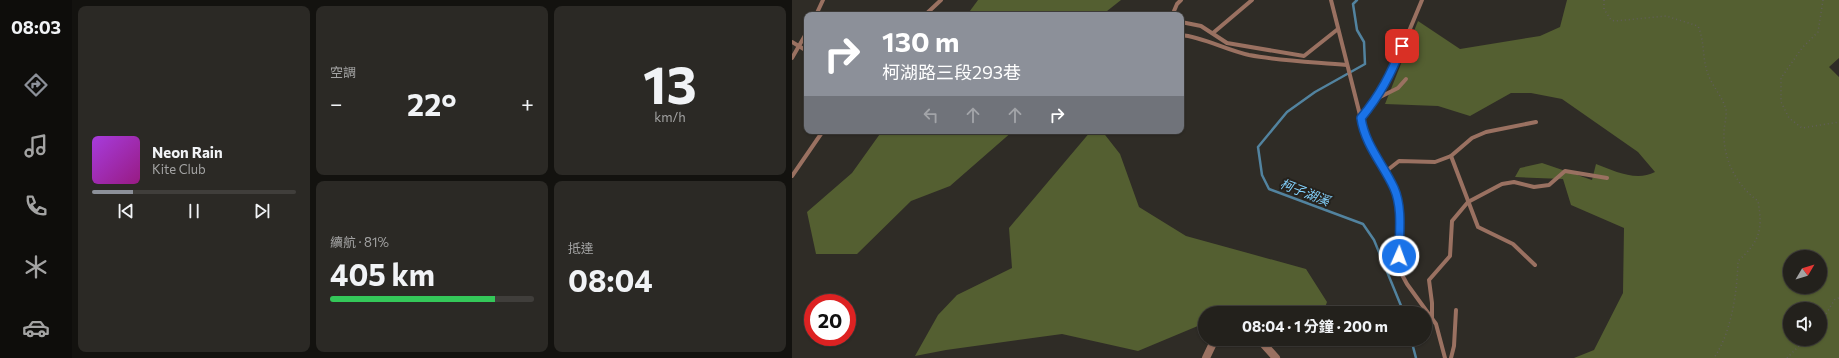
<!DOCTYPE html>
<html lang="zh-TW">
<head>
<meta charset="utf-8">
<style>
	:root { --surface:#23211c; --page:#2b2925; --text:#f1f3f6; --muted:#a3a3a3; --line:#403e3b; --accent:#8c9099 }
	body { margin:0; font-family:Commissioner,"Noto Sans TC",sans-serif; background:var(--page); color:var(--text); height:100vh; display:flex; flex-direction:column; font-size:15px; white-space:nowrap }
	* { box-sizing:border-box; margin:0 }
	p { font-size:13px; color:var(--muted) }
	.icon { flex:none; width:22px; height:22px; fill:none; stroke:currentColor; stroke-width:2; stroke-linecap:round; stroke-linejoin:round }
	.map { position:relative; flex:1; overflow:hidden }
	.panel { display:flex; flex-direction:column; gap:6px; padding:6px; background:#13120f; width:720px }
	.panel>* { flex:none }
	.top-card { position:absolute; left:12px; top:12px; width:380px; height:122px; border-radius:8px; box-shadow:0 1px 3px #0004,0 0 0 1px var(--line); background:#8c9099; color:#fff; overflow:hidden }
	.needle { width:26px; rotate:52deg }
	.controls { position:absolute; left:991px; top:250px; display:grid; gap:8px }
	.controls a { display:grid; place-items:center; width:44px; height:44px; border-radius:50%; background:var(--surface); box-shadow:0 1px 3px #0004,0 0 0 1px var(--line); font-size:20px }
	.speed { position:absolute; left:12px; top:294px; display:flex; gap:8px; font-size:20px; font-weight:700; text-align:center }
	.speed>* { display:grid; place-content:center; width:52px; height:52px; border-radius:50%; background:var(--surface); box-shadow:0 1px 3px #0004,0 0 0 1px var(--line); line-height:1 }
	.speed .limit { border:6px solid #d22; background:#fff; color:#111 }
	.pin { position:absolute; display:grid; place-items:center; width:34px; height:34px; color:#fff; margin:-17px; border-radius:8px; box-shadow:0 2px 6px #0006 }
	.me { position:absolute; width:44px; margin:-22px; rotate:2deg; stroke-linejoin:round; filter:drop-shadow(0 0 3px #0008) }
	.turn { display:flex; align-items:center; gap:14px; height:84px; padding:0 12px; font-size:18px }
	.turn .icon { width:52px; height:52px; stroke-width:2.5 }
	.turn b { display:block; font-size:28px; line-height:34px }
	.lanes { display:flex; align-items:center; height:38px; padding:0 12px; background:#0003; justify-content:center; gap:20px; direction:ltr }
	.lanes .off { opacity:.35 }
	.big { font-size:30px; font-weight:700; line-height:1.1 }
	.panel .widget { flex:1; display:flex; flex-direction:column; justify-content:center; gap:6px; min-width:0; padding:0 14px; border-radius:8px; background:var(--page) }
	.panel .dial { align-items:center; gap:0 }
	.dial b { font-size:52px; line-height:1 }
	.song { display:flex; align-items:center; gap:12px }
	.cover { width:48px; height:48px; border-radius:6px; background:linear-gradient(135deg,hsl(280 70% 55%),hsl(310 70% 35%)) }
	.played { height:4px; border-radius:2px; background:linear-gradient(90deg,var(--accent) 20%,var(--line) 20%) }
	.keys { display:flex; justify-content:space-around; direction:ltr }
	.heat { display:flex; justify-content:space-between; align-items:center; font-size:22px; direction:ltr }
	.charge { height:6px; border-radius:3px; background:linear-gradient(90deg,#34c759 81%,var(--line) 0) }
	.panel .tiles { flex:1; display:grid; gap:6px; grid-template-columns:repeat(3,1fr) }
	.widget:first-child { grid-row:span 2 }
	.trip { position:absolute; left:406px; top:306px; width:234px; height:40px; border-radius:20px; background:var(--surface); box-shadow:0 1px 3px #0004,0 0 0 1px var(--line); font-weight:700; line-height:40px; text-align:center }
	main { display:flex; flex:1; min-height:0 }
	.menu { display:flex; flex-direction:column; width:72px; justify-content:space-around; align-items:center; background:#0e0d0b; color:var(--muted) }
	.menu .icon { width:28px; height:28px }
	.menu .selected { color:var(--accent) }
	.menu b { font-size:18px; color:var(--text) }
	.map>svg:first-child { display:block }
	.forest { fill:#545f31; fill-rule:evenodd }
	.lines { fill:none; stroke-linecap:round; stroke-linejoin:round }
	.stream { stroke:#52839f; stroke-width:2.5 }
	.path { stroke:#615e59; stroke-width:1.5; stroke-dasharray:1 3; stroke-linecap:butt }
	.service { stroke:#9a7161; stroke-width:4 }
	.minor { stroke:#9a7161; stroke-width:8 }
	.route-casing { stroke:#114b97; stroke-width:10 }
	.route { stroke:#1a73e8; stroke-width:7 }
	.labels { text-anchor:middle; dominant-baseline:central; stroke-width:4; stroke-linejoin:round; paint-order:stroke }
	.water-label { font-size:13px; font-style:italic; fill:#84d2fe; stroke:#25221d }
</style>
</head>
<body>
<main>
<nav class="menu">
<b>08:03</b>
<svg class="icon selected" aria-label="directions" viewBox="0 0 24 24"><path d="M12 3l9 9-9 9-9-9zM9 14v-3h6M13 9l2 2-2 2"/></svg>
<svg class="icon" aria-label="music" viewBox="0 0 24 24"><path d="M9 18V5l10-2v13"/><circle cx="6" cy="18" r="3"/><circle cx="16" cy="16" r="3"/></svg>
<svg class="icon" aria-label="phone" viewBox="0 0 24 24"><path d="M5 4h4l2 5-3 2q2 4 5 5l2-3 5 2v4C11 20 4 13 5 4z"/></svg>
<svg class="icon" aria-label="climate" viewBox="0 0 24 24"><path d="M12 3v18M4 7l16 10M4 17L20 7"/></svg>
<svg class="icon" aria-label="car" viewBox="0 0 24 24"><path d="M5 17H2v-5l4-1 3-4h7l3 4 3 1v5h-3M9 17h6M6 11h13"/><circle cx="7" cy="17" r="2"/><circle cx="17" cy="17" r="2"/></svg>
</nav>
<section class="panel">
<div class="tiles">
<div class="widget">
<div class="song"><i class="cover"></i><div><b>Neon Rain</b><p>Kite Club</p></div></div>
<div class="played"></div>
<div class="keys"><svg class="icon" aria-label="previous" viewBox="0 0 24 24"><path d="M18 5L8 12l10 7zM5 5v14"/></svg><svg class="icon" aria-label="pause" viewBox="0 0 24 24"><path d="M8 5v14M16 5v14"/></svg><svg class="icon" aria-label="next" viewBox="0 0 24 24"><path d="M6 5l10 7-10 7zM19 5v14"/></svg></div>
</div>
<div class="widget"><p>空調</p>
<div class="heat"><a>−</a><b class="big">22°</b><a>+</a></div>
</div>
<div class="widget dial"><b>13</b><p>km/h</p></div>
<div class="widget"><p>續航 · 81%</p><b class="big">405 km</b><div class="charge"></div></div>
<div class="widget"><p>抵達</p><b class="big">08:04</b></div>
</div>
</section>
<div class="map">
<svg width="1047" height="358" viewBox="0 0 1047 358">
	<rect width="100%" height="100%" fill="#2f2c26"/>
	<g class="forest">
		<polygon points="186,0 329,0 310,15 175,15"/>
		<path d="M775,0h272v58l-10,9 10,10v281h-265l20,-8 29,-57 1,-65 -53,-23 -8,-26 -48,-2 5,-9 22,-5 50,17 4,-16c19,7 40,18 59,8l-17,-20 -76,-53 -31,-6h-20l-41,23 -32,-10 -53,-2 33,-83 42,28 80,-13 20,-9zM998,257h30v30h-30zM998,309h30v30h-30z"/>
		<polygon points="90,131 221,131 158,186 119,201 65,254 24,254 15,212 60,173"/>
		<polygon points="299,131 310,131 328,154 347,207 394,236 514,269 535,302 531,313 461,313 445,309 437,313 413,313 413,323 346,351 270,334 154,350 123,356 146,315 165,295 220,268 217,228"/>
	</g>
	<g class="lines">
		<g class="stream">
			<polyline points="565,0 561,4 565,30 572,42 573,64 523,92 495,112 466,147 470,175 477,189 571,224 582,240 612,313"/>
			<polyline points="619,339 624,358"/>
		</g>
		<g class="path">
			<path d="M812,0v9l7,11 4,1 51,-5 32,10c7,16 4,33 10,48 4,12 15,23 18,36 1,7 -2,15 -2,22 -1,27 12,53 34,69 5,29 2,40 -20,60 -1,31 -6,70 -24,97"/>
			<polyline points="1031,0 1026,32 1010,48 989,78 989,102 997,118 1010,128 1047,122"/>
			<polyline points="1028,324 1043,299 1047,298"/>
			<polyline points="995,358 1014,339"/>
		</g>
		<g class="service">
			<polyline points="539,0 569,119"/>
			<polyline points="630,0 600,72 586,98 569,119 571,132 576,142 603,190 608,229 608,271 615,284 644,324 653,358"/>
			<polyline points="24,15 31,0"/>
			<polyline points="133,15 149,0"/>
			<polyline points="383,15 382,11 385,4 389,0"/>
			<polyline points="389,22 409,26 435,43 512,56 546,29"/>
			<polyline points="421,33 460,0"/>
			<path d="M389,35c22,2 45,15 68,20 32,6 66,7 98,10"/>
			<polyline points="0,42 15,51"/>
			<polyline points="0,58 15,32"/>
			<polyline points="586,98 606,88 614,79"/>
			<polyline points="659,156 680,138 694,132 744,122"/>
			<polyline points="593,172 607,161 643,162 659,156 686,227 721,244 743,265"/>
			<polyline points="0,176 31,131"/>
			<polyline points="640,319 640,303 637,280 658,256 660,221 676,202 710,184 722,182 742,187 757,185 773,171 815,178"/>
			<polyline points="659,358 662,346 664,310"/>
		</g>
		<g class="minor">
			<polyline points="467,339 484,358"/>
			<polyline points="414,358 423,339"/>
		</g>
	</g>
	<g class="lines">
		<g class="route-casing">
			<path id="route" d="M607,256c0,-21 4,-48 -5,-68 -11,-24 -29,-43 -33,-70 19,-23 30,-44 41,-72"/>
		</g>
		<use href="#route" class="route"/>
	</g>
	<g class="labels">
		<g class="water-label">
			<text transform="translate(513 192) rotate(21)">柯子湖溪</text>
		</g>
	</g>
</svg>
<div class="controls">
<a><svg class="needle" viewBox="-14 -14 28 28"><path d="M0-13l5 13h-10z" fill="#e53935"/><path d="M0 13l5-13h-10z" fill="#a3a3a3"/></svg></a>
<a><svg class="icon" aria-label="sound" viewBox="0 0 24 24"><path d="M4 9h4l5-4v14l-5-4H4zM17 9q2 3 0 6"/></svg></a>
</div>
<div class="speed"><div class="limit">20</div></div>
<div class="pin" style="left:610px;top:46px;background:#d93025"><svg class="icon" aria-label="arrive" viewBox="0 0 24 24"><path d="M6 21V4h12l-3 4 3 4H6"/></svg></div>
<svg class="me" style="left:607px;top:256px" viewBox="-20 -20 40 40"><circle r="17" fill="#1a73e8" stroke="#fff" stroke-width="3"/><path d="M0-11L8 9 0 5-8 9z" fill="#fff"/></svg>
<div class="trip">08:04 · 1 分鐘 · 200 m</div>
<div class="top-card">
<div class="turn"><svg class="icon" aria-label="right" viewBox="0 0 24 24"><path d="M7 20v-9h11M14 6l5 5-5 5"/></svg><div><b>130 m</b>柯湖路三段293巷</div></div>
<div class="lanes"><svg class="icon off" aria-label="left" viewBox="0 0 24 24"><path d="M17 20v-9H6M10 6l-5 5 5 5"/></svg><svg class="icon off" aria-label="ahead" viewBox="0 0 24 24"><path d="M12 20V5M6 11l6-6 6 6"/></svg><svg class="icon off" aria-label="ahead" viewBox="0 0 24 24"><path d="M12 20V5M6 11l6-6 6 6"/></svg><svg class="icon" aria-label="right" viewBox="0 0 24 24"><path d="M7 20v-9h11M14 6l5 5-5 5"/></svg></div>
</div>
</div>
</main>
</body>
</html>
